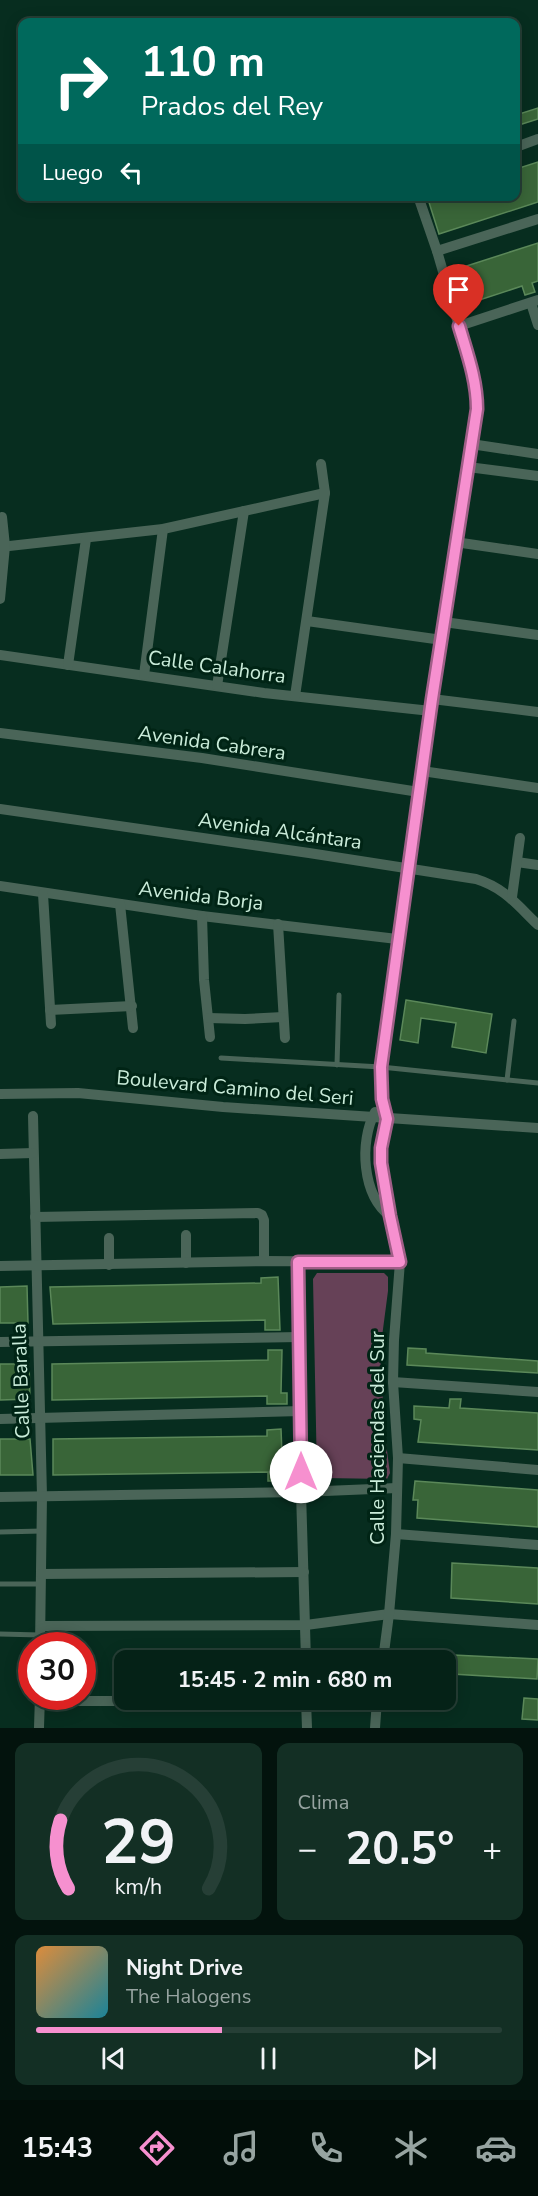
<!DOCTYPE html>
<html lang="es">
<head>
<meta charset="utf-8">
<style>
	:root { --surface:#052217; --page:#132f24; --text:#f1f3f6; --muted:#97a4a1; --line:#263f36; --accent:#f690cf }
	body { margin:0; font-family:"Nunito Sans",sans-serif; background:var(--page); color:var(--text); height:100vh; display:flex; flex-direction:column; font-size:22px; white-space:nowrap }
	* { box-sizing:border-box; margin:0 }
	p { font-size:20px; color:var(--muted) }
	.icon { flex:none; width:33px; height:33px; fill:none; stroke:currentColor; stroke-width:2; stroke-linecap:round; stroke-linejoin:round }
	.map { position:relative; height:1728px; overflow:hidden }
	.panel { display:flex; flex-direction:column; gap:15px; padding:15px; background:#03130d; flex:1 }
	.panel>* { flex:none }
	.banner { position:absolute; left:18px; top:18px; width:502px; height:183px; border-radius:12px; box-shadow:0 3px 15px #0003,0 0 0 2px var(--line); background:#00695c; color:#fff; overflow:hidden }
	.speed { position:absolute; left:18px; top:1632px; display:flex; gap:12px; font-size:30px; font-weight:700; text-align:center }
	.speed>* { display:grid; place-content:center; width:78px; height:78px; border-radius:50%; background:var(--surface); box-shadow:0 3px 15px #0003,0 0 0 2px var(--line); line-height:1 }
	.speed .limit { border:9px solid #d22; background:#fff; color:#111 }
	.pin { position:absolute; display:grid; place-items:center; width:51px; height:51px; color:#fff; margin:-62px -26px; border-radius:50% 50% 50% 0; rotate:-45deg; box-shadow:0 0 6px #0007 }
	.pin .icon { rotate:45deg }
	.me { position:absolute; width:66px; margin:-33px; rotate:0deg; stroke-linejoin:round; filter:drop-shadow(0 0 4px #0008) }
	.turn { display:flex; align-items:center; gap:21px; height:126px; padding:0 24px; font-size:27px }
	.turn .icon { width:78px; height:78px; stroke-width:2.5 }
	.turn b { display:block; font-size:42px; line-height:51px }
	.then { display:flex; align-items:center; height:57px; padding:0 24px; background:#0003; gap:12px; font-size:22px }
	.big { font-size:45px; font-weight:700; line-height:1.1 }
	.panel .card { flex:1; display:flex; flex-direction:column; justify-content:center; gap:9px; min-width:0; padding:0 21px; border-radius:12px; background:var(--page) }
	.panel .dial { align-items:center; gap:0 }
	.dial svg { height:156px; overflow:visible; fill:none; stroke:var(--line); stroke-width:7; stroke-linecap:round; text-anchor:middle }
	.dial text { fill:var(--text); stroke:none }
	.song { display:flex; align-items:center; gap:18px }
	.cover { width:72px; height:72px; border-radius:9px; background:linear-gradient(135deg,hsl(30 70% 55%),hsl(190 70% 35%)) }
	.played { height:6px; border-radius:3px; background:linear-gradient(90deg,var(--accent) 40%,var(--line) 40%) }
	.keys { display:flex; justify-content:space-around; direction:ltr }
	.heat { display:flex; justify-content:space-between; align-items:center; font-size:33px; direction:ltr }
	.panel .tiles { flex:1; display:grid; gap:15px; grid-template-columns:1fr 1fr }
	.card:last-child { grid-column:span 2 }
	.trip { position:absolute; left:114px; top:1650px; width:342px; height:60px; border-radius:12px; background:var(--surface); box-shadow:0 3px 15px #0003,0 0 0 2px var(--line); font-weight:700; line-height:60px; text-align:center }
	.menu { display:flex; height:96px; justify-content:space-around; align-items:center; background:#020e09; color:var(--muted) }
	.menu .icon { width:42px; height:42px }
	.menu .selected { color:var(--accent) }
	.menu b { font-size:27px; color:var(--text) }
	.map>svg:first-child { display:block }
	.green { fill:#664157 }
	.building { fill:#396538; stroke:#5b8859; stroke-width:1.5 }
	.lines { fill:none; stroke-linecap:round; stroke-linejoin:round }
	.lane { stroke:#4a6558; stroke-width:5 }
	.street { stroke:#4a6558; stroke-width:10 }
	.route-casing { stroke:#a05e87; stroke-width:15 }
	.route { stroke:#f690cf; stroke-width:10 }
	.labels { text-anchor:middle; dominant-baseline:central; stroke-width:6; stroke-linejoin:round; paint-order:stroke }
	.street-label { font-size:20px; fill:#caecda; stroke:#002415 }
</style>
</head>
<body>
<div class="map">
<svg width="538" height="1728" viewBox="0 0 538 1728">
	<rect width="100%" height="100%" fill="#072d1f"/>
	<polygon class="green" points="317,1273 384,1273 388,1277 388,1291 380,1352 385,1436 390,1473 387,1479 323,1478 317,1475 313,1279"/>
	<g class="building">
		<polygon points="538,108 538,119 516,126 516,115"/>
		<polygon points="538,162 538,202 439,234 427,196 516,196 516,169"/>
		<polygon points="538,243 538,281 532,283 535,292 525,295 522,286 464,305 451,271"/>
		<polygon points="406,1000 492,1014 486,1053 452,1047 456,1023 421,1018 418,1043 400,1040"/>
		<polygon points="278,1277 280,1330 265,1330 265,1320 53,1324 50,1287 261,1283 261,1278"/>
		<polygon points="27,1286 28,1323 0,1323 0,1287"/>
		<polygon points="408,1348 426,1349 426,1353 538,1361 538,1373 407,1365"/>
		<polygon points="268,1350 282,1350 281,1393 287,1393 287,1404 267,1404 267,1396 52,1400 52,1364 268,1360"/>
		<polygon points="0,1364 29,1364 30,1399 0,1400"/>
		<polygon points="450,1399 461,1399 460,1408 538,1413 538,1450 418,1442 421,1420 414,1419 414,1406 449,1408"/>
		<polygon points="281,1429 282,1454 280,1454 281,1481 268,1481 268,1472 53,1475 53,1439 267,1436 267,1430"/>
		<polygon points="0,1439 30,1439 33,1475 0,1475"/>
		<polygon points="415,1481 538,1490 538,1527 417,1518 418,1500 413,1500"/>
		<polygon points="452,1563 538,1568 538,1604 451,1598"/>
		<polygon points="453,1655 538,1659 537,1679 452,1674"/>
		<polygon points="524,1698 538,1699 538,1720 522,1719"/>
	</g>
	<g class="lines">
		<g class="lane">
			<polyline points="221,1058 381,1067 538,1083"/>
			<polyline points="337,1065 339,995"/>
			<polyline points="507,1080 514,1021"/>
			<polyline points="0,1532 42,1531"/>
			<polyline points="0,1584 40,1584"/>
			<polyline points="0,1634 40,1635"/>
		</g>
		<g class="street">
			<polyline points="516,147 538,139"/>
			<polyline points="437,251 538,219"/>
			<polyline points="531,303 538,325"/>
			<polyline points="459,326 538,300"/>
			<polyline points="471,444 538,454"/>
			<polyline points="468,467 538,476"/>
			<polyline points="455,542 538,554"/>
			<polyline points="0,547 163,529 325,493"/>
			<polyline points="0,599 5,546 2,517"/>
			<polyline points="307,621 442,640"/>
			<polyline points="444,622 538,635"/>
			<polyline points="0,655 264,693 431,711"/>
			<polyline points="68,665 86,539"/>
			<polyline points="144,675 163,529"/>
			<polyline points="217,686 244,511"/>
			<polyline points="295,696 325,493 321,464"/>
			<polyline points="432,699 538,712"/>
			<polyline points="0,733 202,758 419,792"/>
			<polyline points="422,771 538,788"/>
			<path d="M0,809l309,44 167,26c29,9 41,26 62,46"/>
			<polyline points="517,862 538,865"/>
			<polyline points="0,886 202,916 397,939"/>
			<polyline points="43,894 51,1024"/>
			<polyline points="512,897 520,838"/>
			<polyline points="120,904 133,1028"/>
			<polyline points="202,916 204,980 210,1037"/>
			<polyline points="278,924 285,1038"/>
			<polyline points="50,1010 132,1006"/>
			<polyline points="209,1018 245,1019 283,1017"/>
			<polyline points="0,1094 78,1093 223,1107 538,1128"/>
			<path d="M375,1112c-16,30 -13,83 15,104"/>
			<polyline points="33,1116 42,1496 40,1646"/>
			<polyline points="0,1154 33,1153"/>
			<polyline points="35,1217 258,1213 262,1215 264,1220 264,1261"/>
			<polyline points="109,1238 109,1265"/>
			<polyline points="298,1262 301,1492 306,1660"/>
			<polyline points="186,1263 186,1235"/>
			<polyline points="0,1266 264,1261 400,1262"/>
			<polyline points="0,1342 300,1337"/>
			<polyline points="393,1382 538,1392"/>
			<polyline points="0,1419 301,1411"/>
			<polyline points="398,1458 538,1470"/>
			<polyline points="0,1497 301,1492 397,1488"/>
			<polyline points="396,1534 538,1545"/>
			<polyline points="41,1574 304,1572"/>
			<polyline points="41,1626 306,1625 389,1614 538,1625"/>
			<polyline points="383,1660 389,1614 396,1534 398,1458 393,1382 394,1340 400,1262 390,1216 381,1163 381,1148 387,1119 382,1099 381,1067 432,699 477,409 477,392 474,378 437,251 418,196"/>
			<polyline points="306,1700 307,1728"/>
			<polyline points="40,1701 306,1701"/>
			<polyline points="39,1728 40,1696"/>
			<polyline points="375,1728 377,1700"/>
		</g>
	</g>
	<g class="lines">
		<g class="route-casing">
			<path id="route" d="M301,1472l-3,-210h102l-10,-46 -9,-53v-15l6,-29 -5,-20 -1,-32 51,-368 45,-290c0,-29 -10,-56 -18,-83"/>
		</g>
		<use href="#route" class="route"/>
	</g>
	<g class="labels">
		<g class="street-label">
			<text transform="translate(217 667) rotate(8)">Calle Calahorra</text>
			<text transform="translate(212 743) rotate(8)">Avenida Cabrera</text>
			<text transform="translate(280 831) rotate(8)">Avenida Alcántara</text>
			<text transform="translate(201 896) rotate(7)">Avenida Borja</text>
			<text transform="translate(235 1088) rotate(5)">Boulevard Camino del Seri</text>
			<text transform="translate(21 1381) rotate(-92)">Calle Baralla</text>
			<text transform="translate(377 1438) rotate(-90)">Calle Haciendas del Sur</text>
		</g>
	</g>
</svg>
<div class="speed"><div class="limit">30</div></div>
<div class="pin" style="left:459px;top:326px;background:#d93025"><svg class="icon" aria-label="arrive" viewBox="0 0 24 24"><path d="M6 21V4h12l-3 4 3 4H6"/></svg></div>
<svg class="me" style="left:301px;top:1472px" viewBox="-20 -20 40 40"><circle r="19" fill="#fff"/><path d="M0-13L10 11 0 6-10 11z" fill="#f690cf"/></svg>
<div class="trip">15:45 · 2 min · 680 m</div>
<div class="banner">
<div class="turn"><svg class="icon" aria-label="right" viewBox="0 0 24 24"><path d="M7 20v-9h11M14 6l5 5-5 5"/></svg><div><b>110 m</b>Prados del Rey</div></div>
<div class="then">Luego<svg class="icon" aria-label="left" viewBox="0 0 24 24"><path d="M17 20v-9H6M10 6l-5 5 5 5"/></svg></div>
</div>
</div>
<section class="panel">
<div class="tiles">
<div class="card dial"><svg viewBox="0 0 100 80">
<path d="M14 69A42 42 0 1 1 86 69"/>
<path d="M14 69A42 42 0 0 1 10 34" stroke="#f690cf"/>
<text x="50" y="56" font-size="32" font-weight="700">29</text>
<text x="50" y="72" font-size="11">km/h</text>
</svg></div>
<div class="card"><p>Clima</p>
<div class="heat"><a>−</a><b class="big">20.5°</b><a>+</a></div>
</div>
<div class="card">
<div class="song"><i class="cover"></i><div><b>Night Drive</b><p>The Halogens</p></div></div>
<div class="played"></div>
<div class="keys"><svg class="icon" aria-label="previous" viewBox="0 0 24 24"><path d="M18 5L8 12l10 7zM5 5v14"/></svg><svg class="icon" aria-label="pause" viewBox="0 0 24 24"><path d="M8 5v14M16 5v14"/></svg><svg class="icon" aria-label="next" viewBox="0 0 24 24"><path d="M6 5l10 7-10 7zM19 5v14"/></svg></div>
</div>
</div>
</section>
<nav class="menu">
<b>15:43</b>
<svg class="icon selected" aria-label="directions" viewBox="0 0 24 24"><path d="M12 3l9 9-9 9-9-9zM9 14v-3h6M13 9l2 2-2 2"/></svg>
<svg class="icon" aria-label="music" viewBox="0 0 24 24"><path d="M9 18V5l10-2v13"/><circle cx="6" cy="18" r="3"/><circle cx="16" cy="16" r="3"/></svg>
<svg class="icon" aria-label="phone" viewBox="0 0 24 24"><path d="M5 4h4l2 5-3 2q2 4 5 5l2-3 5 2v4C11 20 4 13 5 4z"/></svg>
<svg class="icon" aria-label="climate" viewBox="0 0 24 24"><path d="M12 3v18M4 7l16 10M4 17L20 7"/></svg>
<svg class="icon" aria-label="car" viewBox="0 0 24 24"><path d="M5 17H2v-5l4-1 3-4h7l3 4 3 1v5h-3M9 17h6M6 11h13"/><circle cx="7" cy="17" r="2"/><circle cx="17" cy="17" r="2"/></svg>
</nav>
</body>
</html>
